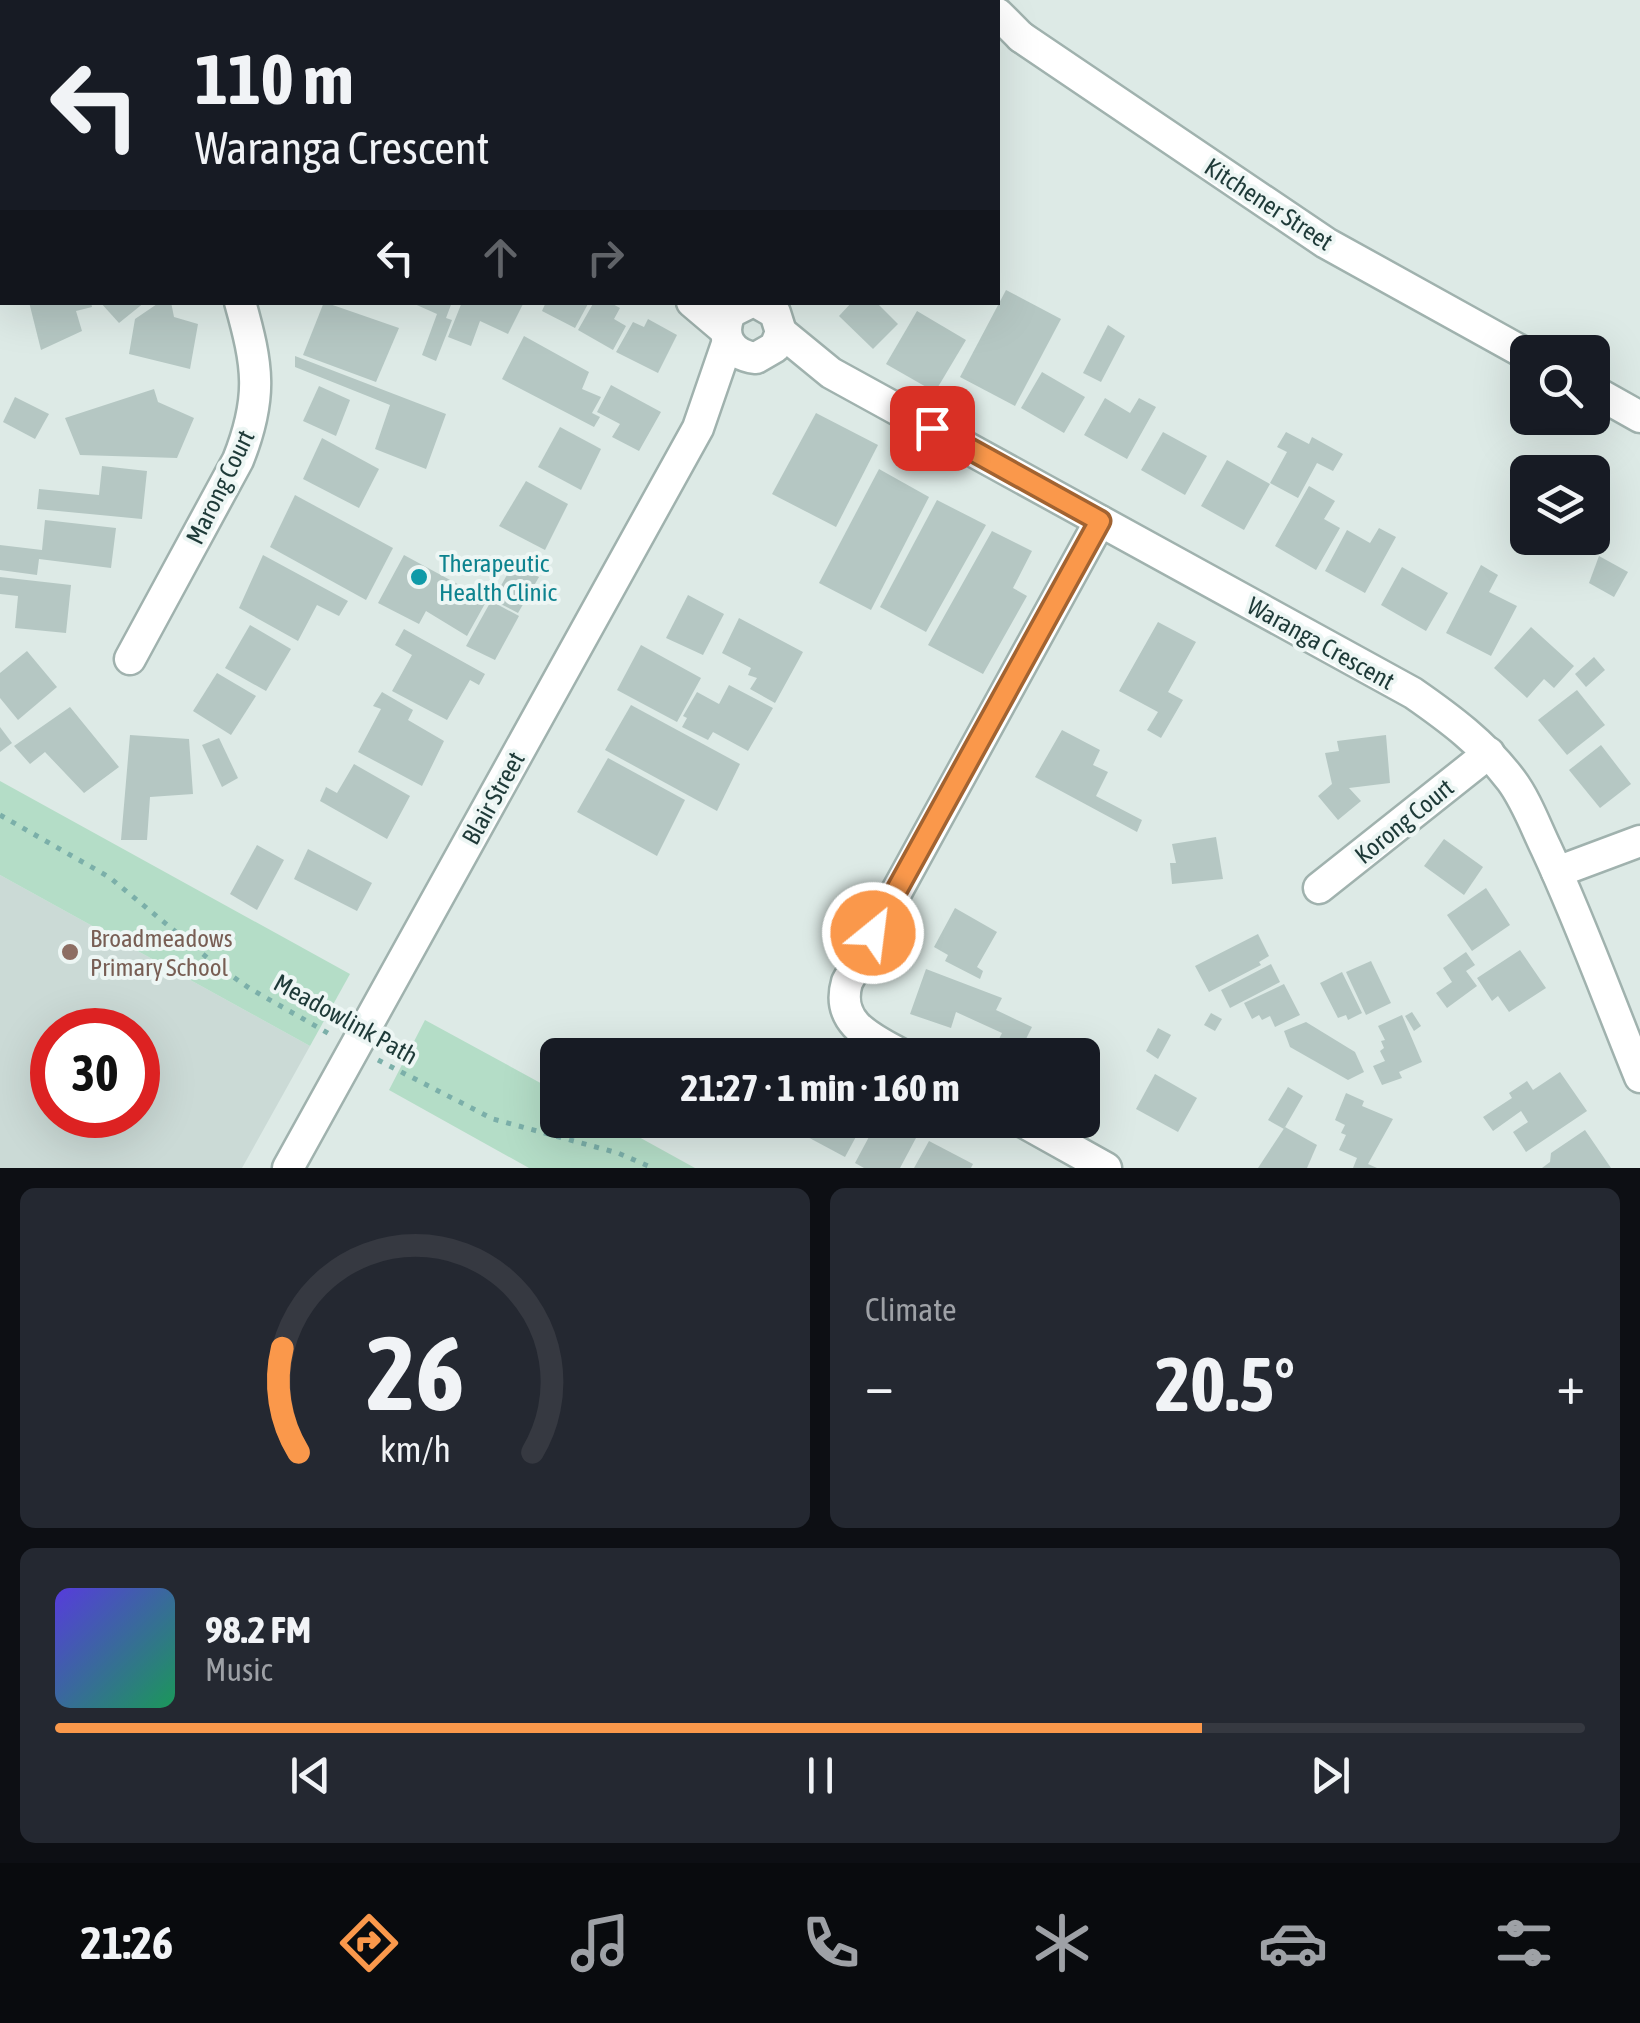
<!DOCTYPE html>
<html lang="en">
<head>
<meta charset="utf-8">
<style>
	:root { --surface:#171b24; --page:#242831; --text:#f1f3f6; --muted:#9ea1a6; --line:#363941; --accent:#fa984b }
	body { margin:0; font-family:"Asap Condensed",sans-serif; background:var(--page); color:var(--text); height:100vh; display:flex; flex-direction:column; font-size:38px; white-space:nowrap }
	* { box-sizing:border-box; margin:0 }
	p { font-size:32px; color:var(--muted) }
	.icon { flex:none; width:55px; height:55px; fill:none; stroke:currentColor; stroke-width:2; stroke-linecap:round; stroke-linejoin:round }
	.map { position:relative; height:1168px; overflow:hidden }
	.panel { display:flex; flex-direction:column; gap:20px; padding:20px; background:#0d0f14; flex:1 }
	.panel>* { flex:none }
	.banner { position:absolute; left:0px; top:0px; width:1000px; height:305px; box-shadow:0 10px 40px #0002; background:#171b24; color:var(--text); overflow:hidden }
	.fabs { position:absolute; left:1510px; top:335px; display:grid; gap:20px }
	.fabs a { display:grid; place-items:center; width:100px; height:100px; border-radius:15px; background:var(--surface); box-shadow:0 10px 40px #0002; font-size:50px }
	.speed { position:absolute; left:30px; top:1008px; display:flex; gap:20px; font-size:50px; font-weight:700; text-align:center }
	.speed>* { display:grid; place-content:center; width:130px; height:130px; border-radius:50%; background:var(--surface); box-shadow:0 10px 40px #0002; line-height:1 }
	.speed .limit { border:15px solid #d22; background:#fff; color:#111 }
	.pin { position:absolute; display:grid; place-items:center; width:85px; height:85px; color:#fff; margin:-42px; border-radius:20px; box-shadow:0 5px 15px #0006 }
	.me { position:absolute; width:110px; margin:-55px; rotate:29deg; stroke-linejoin:round; filter:drop-shadow(0 0 8px #0008) }
	.turn { display:flex; align-items:center; gap:35px; height:210px; padding:0 30px; font-size:45px }
	.turn .icon { width:130px; height:130px; stroke-width:2.5 }
	.turn b { display:block; font-size:70px; line-height:85px }
	.lanes { display:flex; align-items:center; height:95px; padding:0 30px; background:#0003; justify-content:center; gap:50px; direction:ltr }
	.lanes .off { opacity:.35 }
	.big { font-size:75px; font-weight:700; line-height:1.1 }
	.panel .tile { flex:1; display:flex; flex-direction:column; justify-content:center; gap:15px; min-width:0; padding:0 35px; border-radius:15px; background:var(--page) }
	.panel .dial { align-items:center; gap:0 }
	.dial svg { height:260px; overflow:visible; fill:none; stroke:var(--line); stroke-width:7; stroke-linecap:round; text-anchor:middle }
	.dial text { fill:var(--text); stroke:none }
	.song { display:flex; align-items:center; gap:30px }
	.cover { width:120px; height:120px; border-radius:15px; background:linear-gradient(135deg,hsl(250 70% 55%),hsl(150 70% 35%)) }
	.played { height:10px; border-radius:5px; background:linear-gradient(90deg,var(--accent) 75%,var(--line) 75%) }
	.keys { display:flex; justify-content:space-around; direction:ltr }
	.heat { display:flex; justify-content:space-between; align-items:center; font-size:55px; direction:ltr }
	.panel .tiles { flex:1; display:grid; gap:20px; grid-template-columns:1fr 1fr }
	.tile:last-child { grid-column:span 2 }
	.trip { position:absolute; left:540px; top:1038px; width:560px; height:100px; border-radius:15px; background:var(--surface); box-shadow:0 10px 40px #0002; font-weight:700; line-height:100px; text-align:center }
	.dock { display:flex; height:160px; justify-content:space-around; align-items:center; background:#090b0e; color:var(--muted) }
	.dock .icon { width:70px; height:70px }
	.dock .current { color:var(--accent) }
	.dock b { font-size:45px; color:var(--text) }
	.map>svg:first-child { display:block }
	.built { fill:#cbdad6; fill-rule:evenodd }
	.green { fill:#b4ddc7 }
	.building { fill:#b5c7c3 }
	.lines { fill:none; stroke-linecap:round; stroke-linejoin:round }
	.minor-casing { stroke:#a0b2ae; stroke-width:35 }
	.tertiary-casing { stroke:#a0b2ae; stroke-width:35 }
	.path { stroke:#7bafa9; stroke-width:5; stroke-dasharray:5 8; stroke-linecap:butt }
	.minor { stroke:#fff; stroke-width:30 }
	.tertiary { stroke:#fff; stroke-width:30 }
	.route-casing { stroke:#a26331; stroke-width:25 }
	.route { stroke:#fa984b; stroke-width:18 }
	.culture-dot { fill:#0f9aa8; stroke:#edf6f4; stroke-width:4 }
	.education-dot { fill:#8d6e63; stroke:#edf6f4; stroke-width:4 }
	.labels { text-anchor:middle; dominant-baseline:central; stroke-width:8; stroke-linejoin:round; paint-order:stroke }
	.street-label { font-size:25px; fill:#1e3a38; stroke:#edf6f4 }
	.culture-label { font-size:25px; fill:#0d838f; stroke:#edf6f4; text-anchor:start }
	.education-label { font-size:25px; fill:#785e54; stroke:#edf6f4; text-anchor:start }
</style>
</head>
<body>
<div class="map">
<svg width="1640" height="1168" viewBox="0 0 1640 1168">
	<rect width="100%" height="100%" fill="#ddeae6"/>
	<path class="built" d="M0,875l310,171 -68,122h-242zM52,1030h86v85h-86z"/>
	<g class="green">
		<polygon points="0,781 350,974 310,1046 0,875"/>
		<polygon points="425,1020 557,1092 558,1120 608,1120 695,1168 529,1168 389,1090"/>
	</g>
	<g class="building">
		<polygon points="1006,290 1061,319 1015,406 960,377"/>
		<polygon points="29,302 91,302 92,307 76,311 82,331 41,350"/>
		<polygon points="100,302 145,302 119,323"/>
		<polygon points="160,302 171,302 174,317 198,324 190,369 129,354 135,319"/>
		<polygon points="324,302 399,328 376,382 303,355"/>
		<polygon points="410,302 452,302 446,318 452,320 436,361 422,355 437,314"/>
		<polygon points="462,302 524,302 508,334 480,321 471,346 448,337"/>
		<polygon points="546,302 589,302 575,328 542,311"/>
		<polygon points="594,302 609,302 620,308 614,319 626,326 613,350 578,330"/>
		<polygon points="852,302 876,302 898,324 873,349 839,316"/>
		<polygon points="917,311 966,340 935,392 886,364"/>
		<polygon points="648,319 677,335 658,373 616,352 633,322 644,327"/>
		<polygon points="1108,325 1125,336 1101,382 1083,373"/>
		<polygon points="524,336 589,372 582,389 601,397 592,413 600,417 594,427 502,379"/>
		<polygon points="295,356 446,414 426,469 375,449 390,405 295,367"/>
		<polygon points="1042,372 1085,397 1064,433 1021,408"/>
		<polygon points="611,385 661,412 639,451 612,437 620,424 597,412"/>
		<polygon points="319,386 350,400 336,436 303,421"/>
		<polygon points="154,389 158,402 194,418 177,458 80,455 65,418"/>
		<polygon points="15,397 49,414 35,439 3,422"/>
		<polygon points="1105,398 1130,413 1139,398 1156,407 1127,459 1084,435"/>
		<polygon points="816,413 878,445 836,527 772,494"/>
		<polygon points="560,427 601,449 581,490 538,467"/>
		<polygon points="1163,432 1207,456 1185,495 1141,470"/>
		<polygon points="1286,432 1309,444 1312,437 1343,454 1333,471 1317,463 1298,498 1270,483 1287,452 1277,447"/>
		<polygon points="322,438 379,469 359,508 303,479"/>
		<polygon points="1227,460 1270,484 1244,530 1201,506"/>
		<polygon points="102,466 147,471 142,519 37,509 39,489 99,495"/>
		<polygon points="879,469 929,497 871,610 819,583"/>
		<polygon points="526,481 568,504 545,550 499,526"/>
		<polygon points="1309,486 1335,501 1324,519 1340,528 1316,570 1275,546"/>
		<polygon points="295,495 393,548 366,600 270,547"/>
		<polygon points="937,500 986,525 926,632 880,607"/>
		<polygon points="45,520 116,528 111,568 39,559 37,575 0,570 0,545 42,550"/>
		<polygon points="1379,528 1396,537 1365,593 1325,571 1347,530 1370,543"/>
		<polygon points="992,531 1032,551 1013,588 1027,596 983,674 928,645"/>
		<polygon points="263,555 348,601 339,616 317,605 298,641 239,608"/>
		<polygon points="404,555 487,600 467,636 426,611 419,624 378,603"/>
		<polygon points="1599,556 1628,572 1614,597 1589,583"/>
		<polygon points="513,564 539,577 518,613 493,600"/>
		<polygon points="1481,565 1498,575 1489,592 1517,606 1491,656 1446,633"/>
		<polygon points="1402,567 1448,593 1426,631 1381,605"/>
		<polygon points="0,577 71,585 66,633 15,628 18,596 0,594"/>
		<polygon points="688,595 724,614 703,655 666,638"/>
		<polygon points="491,601 519,616 495,660 466,646"/>
		<polygon points="739,618 803,652 775,703 750,689 757,678 748,675 751,668 722,653"/>
		<polygon points="1158,622 1196,642 1168,692 1183,700 1161,738 1147,730 1158,712 1119,691"/>
		<polygon points="250,625 291,649 266,691 225,668"/>
		<polygon points="1531,627 1574,666 1554,688 1544,679 1527,698 1494,668"/>
		<polygon points="404,629 485,674 479,685 470,680 447,720 392,691 412,655 395,645"/>
		<polygon points="641,645 701,678 677,722 617,690"/>
		<polygon points="27,651 57,687 18,720 0,698 0,673"/>
		<polygon points="1594,657 1605,670 1586,687 1575,674"/>
		<polygon points="217,673 256,696 231,735 193,711"/>
		<polygon points="729,685 773,708 748,751 713,732 708,740 682,727 687,718 683,716 697,692 719,704"/>
		<polygon points="1577,690 1605,725 1567,755 1538,720"/>
		<polygon points="382,692 413,710 408,720 444,741 422,786 358,752 381,709 373,706"/>
		<polygon points="631,705 740,764 717,811 605,750"/>
		<polygon points="70,707 119,767 84,793 45,752 30,764 14,746"/>
		<polygon points="0,727 12,743 0,752"/>
		<polygon points="1062,730 1100,750 1093,765 1108,772 1096,796 1142,820 1137,832 1035,777"/>
		<polygon points="130,735 189,739 193,794 150,797 147,840 121,840"/>
		<polygon points="1386,735 1390,783 1349,788 1361,801 1338,820 1318,796 1332,784 1325,753 1339,751 1337,741"/>
		<polygon points="219,738 238,778 222,787 202,745"/>
		<polygon points="1601,745 1631,784 1600,808 1569,770"/>
		<polygon points="608,758 685,800 657,856 577,812"/>
		<polygon points="354,764 410,796 387,839 320,801 326,787 337,793"/>
		<polygon points="1216,837 1223,879 1172,884 1170,863 1176,863 1172,844"/>
		<polygon points="1444,839 1483,867 1464,895 1424,866"/>
		<polygon points="257,845 284,860 257,910 230,894"/>
		<polygon points="308,849 372,883 357,911 294,879"/>
		<polygon points="1486,888 1510,925 1472,951 1447,915"/>
		<polygon points="955,908 997,932 977,967 983,971 980,979 945,961 948,955 934,947"/>
		<polygon points="1258,934 1269,956 1259,962 1261,965 1209,992 1195,966"/>
		<polygon points="1520,950 1546,988 1509,1012 1498,996 1492,1001 1477,978"/>
		<polygon points="1466,952 1475,965 1466,971 1477,986 1447,1008 1436,993 1452,982 1443,968"/>
		<polygon points="1371,961 1391,1003 1366,1015 1346,972"/>
		<polygon points="1271,964 1280,982 1230,1008 1221,990"/>
		<polygon points="926,969 1002,998 996,1010 1032,1027 1018,1055 991,1055 1002,1033 956,1012 951,1028 910,1014"/>
		<polygon points="1342,972 1362,1013 1348,1020 1346,1015 1338,1018 1320,983"/>
		<polygon points="1284,984 1300,1015 1275,1027 1270,1016 1262,1020 1259,1015 1252,1019 1244,1003"/>
		<polygon points="1412,1012 1421,1026 1414,1031 1405,1016"/>
		<polygon points="1211,1013 1222,1019 1215,1031 1204,1025"/>
		<polygon points="1402,1015 1422,1062 1399,1072 1402,1078 1382,1085 1373,1066 1385,1061 1380,1051 1384,1048 1381,1041 1385,1040 1378,1026"/>
		<polygon points="1306,1022 1355,1052 1364,1072 1348,1080 1290,1047 1284,1031"/>
		<polygon points="1158,1028 1171,1035 1158,1059 1146,1051"/>
		<polygon points="695,1042 701,1054 720,1044 727,1055 661,1055"/>
		<polygon points="1560,1072 1587,1111 1526,1152 1513,1132 1528,1122 1521,1111 1493,1131 1483,1117 1512,1098 1509,1093 1527,1081 1533,1090"/>
		<polygon points="1155,1074 1197,1098 1178,1132 1136,1109"/>
		<polygon points="1288,1087 1303,1096 1284,1129 1268,1120"/>
		<polygon points="1346,1093 1364,1101 1362,1106 1393,1119 1368,1164 1377,1168 1353,1168 1357,1158 1339,1150 1346,1135 1341,1133 1345,1125 1335,1120"/>
		<polygon points="670,1120 691,1120 677,1130"/>
		<polygon points="810,1120 865,1120 845,1157 802,1134"/>
		<polygon points="878,1120 916,1138 900,1168 864,1168 855,1163"/>
		<polygon points="1285,1127 1317,1145 1307,1168 1258,1168"/>
		<polygon points="1585,1130 1611,1168 1542,1168 1550,1162 1551,1153"/>
		<polygon points="929,1141 973,1164 971,1168 914,1168"/>
	</g>
	<g class="lines">
		<g class="minor-casing">
			<g id="minor">
				<polyline points="89,0 89,2"/>
				<polyline points="1021,37 1326,243 1528,355"/>
				<polyline points="0,192 2,191"/>
				<polyline points="692,302 725,330"/>
				<path d="M781,332l50,41 582,320c36,25 71,51 98,87 15,20 24,45 35,68 35,75 63,153 94,229"/>
				<polyline points="1592,390 1640,417"/>
				<path d="M130,659l108,-199c25,-63 20,-94 2,-158"/>
				<polyline points="1557,872 1640,841"/>
				<polyline points="1319,888 1489,753"/>
				<path d="M902,1055c-31,-17 -67,-32 -55,-73l253,-461"/>
				<polyline points="1020,1120 1106,1168"/>
			</g>
		</g>
		<g class="tertiary-casing">
			<g id="tertiary">
				<polyline points="923,2 924,0"/>
				<polyline points="946,2 948,0"/>
				<polyline points="998,14 1021,37"/>
				<path d="M751,302l-20,10c-12,23 -1,43 25,46l19,-11 6,-15 -6,-19 -19,-11"/>
				<polyline points="288,1168 698,428 728,341"/>
			</g>
		</g>
		<g class="path">
			<polyline points="0,815 109,877 215,964 249,988 333,1036"/>
			<polyline points="378,1060 493,1119 618,1153 653,1168"/>
		</g>
		<use href="#minor" class="minor"/>
		<use href="#tertiary" class="tertiary"/>
	</g>
	<g class="lines">
		<g class="route-casing">
			<polyline id="route" points="873,933 1100,521 932,428"/>
		</g>
		<use href="#route" class="route"/>
	</g>
	<circle class="culture-dot" cx="419" cy="577" r="10"/>
	<circle class="education-dot" cx="70" cy="952" r="10"/>
	<g class="labels">
		<g class="street-label">
			<text transform="translate(1269 204) rotate(33)">Kitchener Street</text>
			<text transform="translate(220 487) rotate(-64)">Marong Court</text>
			<text transform="translate(1321 643) rotate(29)">Waranga Crescent</text>
			<text transform="translate(493 798) rotate(-61)">Blair Street</text>
			<text transform="translate(1404 821) rotate(-39)">Korong Court</text>
			<text transform="translate(346 1019) rotate(29)">Meadowlink Path</text>
		</g>
		<g class="culture-label">
			<text x="439" y="563">Therapeutic<tspan x="439" dy="29">Health Clinic</tspan></text>
		</g>
		<g class="education-label">
			<text x="90" y="938">Broadmeadows<tspan x="90" dy="29">Primary School</tspan></text>
		</g>
	</g>
</svg>
<div class="fabs">
<a><svg class="icon" aria-label="search" viewBox="0 0 24 24"><circle cx="10" cy="10" r="6"/><path d="M15 15l6 6"/></svg></a>
<a><svg class="icon" aria-label="layers" viewBox="0 0 24 24"><path d="M12 4l9 5-9 5-9-5zM3 14l9 5 9-5"/></svg></a>
</div>
<div class="speed"><div class="limit">30</div></div>
<div class="pin" style="left:932px;top:428px;background:#d93025"><svg class="icon" aria-label="arrive" viewBox="0 0 24 24"><path d="M6 21V4h12l-3 4 3 4H6"/></svg></div>
<svg class="me" style="left:873px;top:933px" viewBox="-20 -20 40 40"><circle r="17" fill="#fa984b" stroke="#fff" stroke-width="3"/><path d="M0-11L8 9 0 5-8 9z" fill="#fff"/></svg>
<div class="trip">21:27 · 1 min · 160 m</div>
<div class="banner">
<div class="turn"><svg class="icon" aria-label="left" viewBox="0 0 24 24"><path d="M17 20v-9H6M10 6l-5 5 5 5"/></svg><div><b>110 m</b>Waranga Crescent</div></div>
<div class="lanes"><svg class="icon" aria-label="left" viewBox="0 0 24 24"><path d="M17 20v-9H6M10 6l-5 5 5 5"/></svg><svg class="icon off" aria-label="ahead" viewBox="0 0 24 24"><path d="M12 20V5M6 11l6-6 6 6"/></svg><svg class="icon off" aria-label="right" viewBox="0 0 24 24"><path d="M7 20v-9h11M14 6l5 5-5 5"/></svg></div>
</div>
</div>
<section class="panel">
<div class="tiles">
<div class="tile dial"><svg viewBox="0 0 100 80">
<path d="M14 69A42 42 0 1 1 86 69"/>
<path d="M14 69A42 42 0 0 1 9 37" stroke="#fa984b"/>
<text x="50" y="56" font-size="32" font-weight="700">26</text>
<text x="50" y="72" font-size="11">km/h</text>
</svg></div>
<div class="tile"><p>Climate</p>
<div class="heat"><a>−</a><b class="big">20.5°</b><a>+</a></div>
</div>
<div class="tile">
<div class="song"><i class="cover"></i><div><b>98.2 FM</b><p>Music</p></div></div>
<div class="played"></div>
<div class="keys"><svg class="icon" aria-label="previous" viewBox="0 0 24 24"><path d="M18 5L8 12l10 7zM5 5v14"/></svg><svg class="icon" aria-label="pause" viewBox="0 0 24 24"><path d="M8 5v14M16 5v14"/></svg><svg class="icon" aria-label="next" viewBox="0 0 24 24"><path d="M6 5l10 7-10 7zM19 5v14"/></svg></div>
</div>
</div>
</section>
<nav class="dock">
<b>21:26</b>
<svg class="icon current" aria-label="directions" viewBox="0 0 24 24"><path d="M12 3l9 9-9 9-9-9zM9 14v-3h6M13 9l2 2-2 2"/></svg>
<svg class="icon" aria-label="music" viewBox="0 0 24 24"><path d="M9 18V5l10-2v13"/><circle cx="6" cy="18" r="3"/><circle cx="16" cy="16" r="3"/></svg>
<svg class="icon" aria-label="phone" viewBox="0 0 24 24"><path d="M5 4h4l2 5-3 2q2 4 5 5l2-3 5 2v4C11 20 4 13 5 4z"/></svg>
<svg class="icon" aria-label="climate" viewBox="0 0 24 24"><path d="M12 3v18M4 7l16 10M4 17L20 7"/></svg>
<svg class="icon" aria-label="car" viewBox="0 0 24 24"><path d="M5 17H2v-5l4-1 3-4h7l3 4 3 1v5h-3M9 17h6M6 11h13"/><circle cx="7" cy="17" r="2"/><circle cx="17" cy="17" r="2"/></svg>
<svg class="icon" aria-label="filters" viewBox="0 0 24 24"><path d="M4 7h16M4 17h16"/><circle cx="9" cy="7" r="2"/><circle cx="15" cy="17" r="2"/></svg>
</nav>
</body>
</html>
